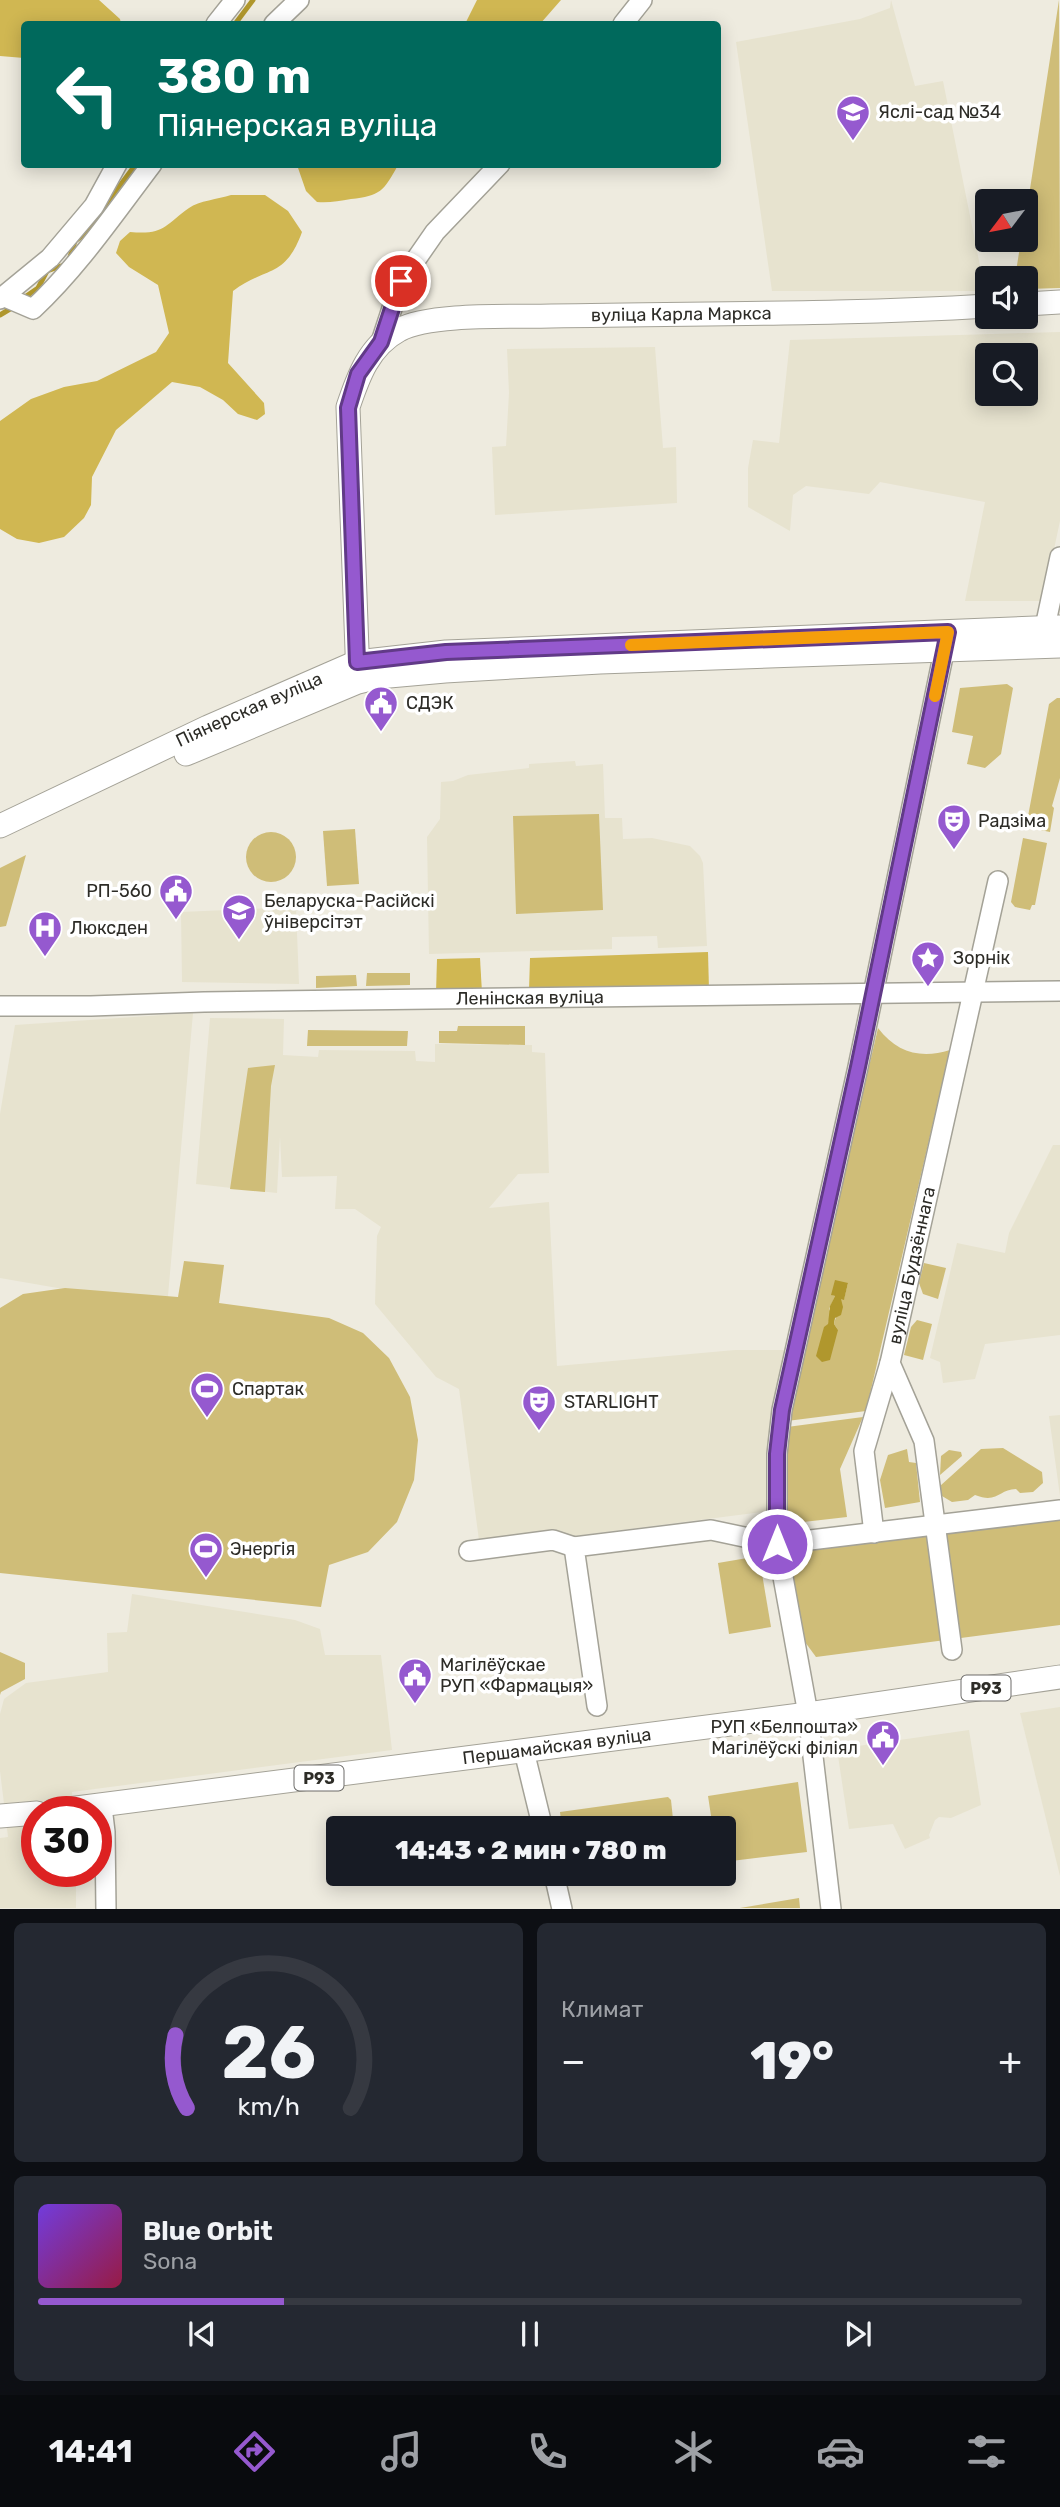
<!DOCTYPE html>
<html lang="ru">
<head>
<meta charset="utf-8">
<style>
	:root { --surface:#171b24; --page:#242831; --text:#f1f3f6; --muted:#9ea1a6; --line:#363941; --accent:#9559cf }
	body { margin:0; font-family:Rubik,sans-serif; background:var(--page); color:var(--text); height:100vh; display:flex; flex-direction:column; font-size:26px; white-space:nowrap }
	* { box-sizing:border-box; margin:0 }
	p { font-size:23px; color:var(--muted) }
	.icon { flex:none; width:38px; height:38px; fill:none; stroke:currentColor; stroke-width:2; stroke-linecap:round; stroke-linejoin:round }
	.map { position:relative; height:1909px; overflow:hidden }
	.details { display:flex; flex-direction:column; gap:14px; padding:14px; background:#0d0f14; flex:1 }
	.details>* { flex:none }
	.hud { position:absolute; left:21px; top:21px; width:700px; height:147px; border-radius:7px; box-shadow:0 4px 18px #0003; background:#00695c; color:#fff; overflow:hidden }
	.needle { width:46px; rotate:238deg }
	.tools { position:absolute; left:975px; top:189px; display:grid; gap:14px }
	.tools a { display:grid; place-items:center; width:63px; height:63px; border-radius:7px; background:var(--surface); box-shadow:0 4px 18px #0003; font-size:35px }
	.speed { position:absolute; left:21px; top:1796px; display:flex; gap:14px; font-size:35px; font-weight:700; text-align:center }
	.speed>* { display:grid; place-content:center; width:91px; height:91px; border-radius:50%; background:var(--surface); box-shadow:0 4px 18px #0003; line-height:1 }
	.speed .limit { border:10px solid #d22; background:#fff; color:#111 }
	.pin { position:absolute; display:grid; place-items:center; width:60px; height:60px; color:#fff; margin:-30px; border:4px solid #fff; border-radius:50%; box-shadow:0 2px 7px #0007 }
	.me { position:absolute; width:77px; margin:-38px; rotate:0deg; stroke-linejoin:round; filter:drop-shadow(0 0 5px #0008) }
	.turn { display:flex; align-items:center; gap:24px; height:147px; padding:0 21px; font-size:32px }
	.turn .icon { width:91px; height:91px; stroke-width:2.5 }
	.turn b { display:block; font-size:49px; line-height:60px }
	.big { font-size:52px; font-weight:800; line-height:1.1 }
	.details .widget { flex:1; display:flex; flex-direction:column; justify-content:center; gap:10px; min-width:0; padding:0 24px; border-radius:10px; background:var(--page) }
	.details .dial { align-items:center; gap:0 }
	.dial svg { height:182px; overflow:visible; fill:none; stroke:var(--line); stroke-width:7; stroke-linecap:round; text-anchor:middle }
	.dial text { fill:var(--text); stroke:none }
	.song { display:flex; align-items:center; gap:21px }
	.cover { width:84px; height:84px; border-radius:10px; background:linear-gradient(135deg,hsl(260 70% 55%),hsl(340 70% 35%)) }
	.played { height:7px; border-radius:4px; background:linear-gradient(90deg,var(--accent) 25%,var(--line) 25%) }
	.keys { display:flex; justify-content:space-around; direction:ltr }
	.heat { display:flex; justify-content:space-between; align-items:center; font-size:38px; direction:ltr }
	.details .tiles { flex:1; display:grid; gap:14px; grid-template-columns:1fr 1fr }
	.widget:last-child { grid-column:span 2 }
	.trip { position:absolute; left:326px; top:1816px; width:410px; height:70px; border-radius:7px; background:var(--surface); box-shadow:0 4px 18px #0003; font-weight:800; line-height:70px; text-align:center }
	.menu { display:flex; height:112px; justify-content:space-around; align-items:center; background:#090b0e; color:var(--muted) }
	.menu .icon { width:49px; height:49px }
	.menu .selected { color:var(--accent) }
	.menu b { font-size:32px; color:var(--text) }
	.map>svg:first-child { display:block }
	.built { fill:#e7e3cf; fill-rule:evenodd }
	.green { fill:#cfbd78; fill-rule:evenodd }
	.forest { fill:#d0b752 }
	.water { fill:#b0972d }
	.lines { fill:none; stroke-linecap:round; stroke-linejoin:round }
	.stream { stroke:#b0972d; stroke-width:5 }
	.minor-casing { stroke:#a4a297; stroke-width:22 }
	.major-casing { stroke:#a4a297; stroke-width:25 }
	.minor { stroke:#fff; stroke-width:19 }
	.major { stroke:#fff; stroke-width:23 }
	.route-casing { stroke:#613a87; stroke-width:18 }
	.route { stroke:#9559cf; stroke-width:12 }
	.slow { stroke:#f59e0b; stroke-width:12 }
	.labels { text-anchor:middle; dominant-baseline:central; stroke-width:7; stroke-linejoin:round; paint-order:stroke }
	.shield { fill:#fff; stroke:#6c6b68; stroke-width:2 }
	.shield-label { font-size:16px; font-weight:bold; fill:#2d2c27 }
	.poi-label { font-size:18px; fill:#2d2c27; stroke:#fff; text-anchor:start }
	.street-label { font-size:18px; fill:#2d2c27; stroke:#fff }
</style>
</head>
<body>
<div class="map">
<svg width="1060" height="1909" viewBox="0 0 1060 1909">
	<rect width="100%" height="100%" fill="#eeebdf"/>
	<g class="built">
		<polygon points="891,0 915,86 943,81 985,291 772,291 736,42 860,19 890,8"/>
		<path d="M1060,332v189l-17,80h-78l20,-99 -105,-20 -11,12 -63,-8 -13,9 -3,36 -42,-24v-39l5,-28 26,3 11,-103zM987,355h39v39h-39z"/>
		<polygon points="655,347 663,448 676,447 677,503 495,515 492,447 506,446 509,393 507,349"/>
		<polygon points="575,761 576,766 603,764 605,818 622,818 623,839 652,838 690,846 700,856 703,863 707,946 658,948 657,936 612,937 612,949 429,954 427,837 440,819 441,782 453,781 468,775 529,768 529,764"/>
		<polygon points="296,907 299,984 182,982 181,912"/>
		<polygon points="193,1013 167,1307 0,1278 0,1114 15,1025"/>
		<polygon points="210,1018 284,1019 283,1055 318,1057 319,1050 415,1051 416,1061 435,1062 435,1044 532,1045 532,1052 545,1053 549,1173 518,1174 489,1208 549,1202 557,1366 735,1350 795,1350 782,1410 786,1509 480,1548 459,1389 436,1377 375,1304 377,1236 381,1227 355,1209 335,1209 337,1176 282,1177 280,1137 277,1193 196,1184"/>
		<polygon points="1053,1145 1060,1145 1060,1335 985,1344 975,1379 943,1383 940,1362 930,1358 957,1243 1005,1253 1009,1233"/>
		<polygon points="1060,1415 1060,1496 1049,1416"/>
		<polygon points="132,1594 295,1620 320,1629 325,1655 381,1655 392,1750 72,1792 73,1811 37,1811 37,1871 76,1871 76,1908 0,1908 0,1838 8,1837 0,1771 0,1714 4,1699 26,1683 108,1672 107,1633 127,1632"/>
		<polygon points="1060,1707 1060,1876 1020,1713"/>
		<polygon points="969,1730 981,1805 951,1818 939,1817 935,1820 929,1835 930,1838 905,1849 893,1824 849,1829 837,1749"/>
	</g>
	<g class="green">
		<polygon points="1059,0 1060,288 1026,289 1026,278 1015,278 1021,240 1026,240 1026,215"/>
		<polygon points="1007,684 1013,688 1001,754 985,768 967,764 973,736 952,732 960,688"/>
		<polygon points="1057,698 1060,698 1060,778 1052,806 1054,808 1050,832 1026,827 1049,704"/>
		<polygon points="599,814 603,910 516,914 513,816"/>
		<polygon points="355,829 359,884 327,886 323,831"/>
		<circle cx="271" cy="857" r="25"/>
		<polygon points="1023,838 1047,843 1035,905 1032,905 1030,910 1015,907 1011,902"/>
		<polygon points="26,855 6,926 0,927 0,868"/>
		<polygon points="367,973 410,973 410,985 366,986"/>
		<polygon points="356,975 357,986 316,988 316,976"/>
		<polygon points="458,1026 525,1026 525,1045 439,1043 439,1031 457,1031"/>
		<path d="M878,1028c19,25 43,31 72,22l-84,361 -79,10zM848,1283l-4,16h-3l-7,25 4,6 -10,-6 3,-11 -2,-4 6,-13 -3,-1z"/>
		<polygon points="308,1030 408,1031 407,1046 307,1046"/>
		<polygon points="275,1065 271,1086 265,1192 230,1189 248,1068"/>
		<polygon points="184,1261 224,1265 219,1303 329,1318 363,1333 389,1358 410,1397 418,1440 414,1480 397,1522 368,1552 329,1565 321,1607 0,1573 0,1308 23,1294 65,1288 178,1297"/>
		<polygon points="924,1263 946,1268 938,1299 923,1294 919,1283"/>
		<polygon points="917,1320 932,1324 923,1360 904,1355 911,1327"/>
		<polygon points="863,1417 840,1469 847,1517 786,1524 787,1427"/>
		<path d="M1003,1448l39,24 1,11 -10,9 -13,1 -4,-4c-17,0 -18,15 -41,6l-7,5 -16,2 -10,-6 -2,-10 41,-37z"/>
		<polygon points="907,1449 909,1462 916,1463 920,1502 885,1508 880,1480 888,1455"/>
		<polygon points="949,1450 961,1452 962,1456 940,1475 941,1456"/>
		<polygon points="1060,1516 1060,1625 816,1657 805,1642 786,1552"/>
		<polygon points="759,1556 771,1627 729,1634 718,1563"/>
		<polygon points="0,1652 25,1663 25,1679 1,1692 0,1695"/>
		<polygon points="798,1782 807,1852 723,1862 723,1829 713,1829 708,1796"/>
		<polygon points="668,1797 671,1800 674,1829 562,1829 560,1812"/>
		<polygon points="571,1874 648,1874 581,1883 572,1879"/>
		<polygon points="799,1898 800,1908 740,1908"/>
	</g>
	<g class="forest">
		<polygon points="0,0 99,0 120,19 121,24 24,24 24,58 0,56"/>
		<polygon points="477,0 561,0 540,24 465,24"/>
		<path d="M297,165v-1l101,1c-14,26 -18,31 -47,34 -12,2 -22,4 -34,3l-11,-11z"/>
		<path d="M231,195h34l23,16 14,21c-17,47 -36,34 -69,59l-5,72 36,40 1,11 -8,6 -19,-6 -15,-14 -23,-13 -28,-5 -56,48 -24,47 -1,28 -7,13 -20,19 -25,6 -22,-4 -17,-10v-108l31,-22 33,-12 33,-6 59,-29 13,-19 -11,-48 -29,-18 -13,-14 4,-12 10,-9c34,3 34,-6 59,-24 10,-7 29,-9 42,-13z"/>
		<polygon points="708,952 709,990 529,991 530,958"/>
		<polygon points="480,958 482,993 436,993 437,959"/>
	</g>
	<polygon class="water" points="835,1280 848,1283 844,1300 841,1299 843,1307 841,1315 835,1318 834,1324 838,1330 830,1360 822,1362 816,1356 824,1327 828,1324 830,1306 835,1296 831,1295"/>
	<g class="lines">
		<g class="stream">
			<polyline points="235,24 253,0"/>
			<polyline points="104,207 136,164"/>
			<polyline points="70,257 75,241 90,230 96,218"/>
			<polyline points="22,299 38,288 47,271 64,265"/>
			<polyline points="0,315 15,306"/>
		</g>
		<g class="minor-casing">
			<g id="minor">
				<polyline points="216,24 235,0"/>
				<polyline points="274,24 299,0"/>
				<polyline points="623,24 642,0"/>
				<path d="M5,297l28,12c45,-42 81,-95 119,-145"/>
				<polyline points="0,299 50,258 94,206 117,164"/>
				<polyline points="381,342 401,281 435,232 500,164"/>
				<polyline points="1045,627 1060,557"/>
				<path id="s1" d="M0,1006h91l113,-4 856,-11"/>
				<polyline points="874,1533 864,1451 890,1363"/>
				<polyline points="469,1551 553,1540 574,1547"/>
				<path id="s2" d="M952,1650l-28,-209 -34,-78 108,-482"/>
				<polyline points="597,1706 574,1547 711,1530 777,1544 1060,1510"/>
				<polyline points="524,1751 543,1829"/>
				<polyline points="102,1807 105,1832 106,1909"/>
				<polyline points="554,1874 562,1909"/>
				<polyline points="831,1909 808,1714 777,1544 777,1454 782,1410 858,1067 947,637"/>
			</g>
		</g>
		<g class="major-casing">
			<g id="major">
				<polyline points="1026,304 1060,302"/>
				<path id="s3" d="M358,677l-10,-270c10,-30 21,-61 51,-77 30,-17 115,-13 152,-14 145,-3 291,-1 436,-10"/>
				<polyline points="186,754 358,682 378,677 445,671 600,662 1060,646"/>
				<path id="s4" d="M0,826l208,-99 149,-65 89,-10 614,-25"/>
				<path id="s5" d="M53,1811l755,-97 252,-37"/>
				<polyline points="0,1816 37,1813"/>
			</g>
		</g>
		<use href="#minor" class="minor"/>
		<use href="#major" class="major"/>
	</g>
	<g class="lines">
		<g class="route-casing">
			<polyline id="route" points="401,281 381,342 358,374 348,408 357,662 446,652 948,632 858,1067 782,1410 777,1454 777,1544"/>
		</g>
		<use href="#route" class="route"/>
		<polyline class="slow" points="631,645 948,632 935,696"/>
	</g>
	<defs>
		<g id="school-pin" transform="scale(1.75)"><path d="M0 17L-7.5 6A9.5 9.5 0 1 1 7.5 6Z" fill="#9559cf" stroke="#fff"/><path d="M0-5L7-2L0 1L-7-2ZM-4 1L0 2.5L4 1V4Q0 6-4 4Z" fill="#fff"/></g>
		<g id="civic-pin" transform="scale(1.75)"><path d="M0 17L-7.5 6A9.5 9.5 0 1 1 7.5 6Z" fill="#9559cf" stroke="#fff"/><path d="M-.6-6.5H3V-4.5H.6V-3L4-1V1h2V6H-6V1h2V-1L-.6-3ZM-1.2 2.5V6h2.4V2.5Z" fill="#fff"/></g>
		<g id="theatre-pin" transform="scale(1.75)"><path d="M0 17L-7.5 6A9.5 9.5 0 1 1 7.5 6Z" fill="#9559cf" stroke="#fff"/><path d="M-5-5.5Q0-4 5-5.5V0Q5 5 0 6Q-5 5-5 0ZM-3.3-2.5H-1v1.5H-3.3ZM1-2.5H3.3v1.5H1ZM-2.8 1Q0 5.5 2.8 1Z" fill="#fff"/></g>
		<g id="university-pin" transform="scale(1.75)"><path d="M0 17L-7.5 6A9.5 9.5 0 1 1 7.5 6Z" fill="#9559cf" stroke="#fff"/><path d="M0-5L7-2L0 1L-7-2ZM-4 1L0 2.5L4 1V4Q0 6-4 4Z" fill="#fff"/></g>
		<g id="hospital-pin" transform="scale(1.75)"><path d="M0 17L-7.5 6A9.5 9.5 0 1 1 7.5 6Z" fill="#9559cf" stroke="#fff"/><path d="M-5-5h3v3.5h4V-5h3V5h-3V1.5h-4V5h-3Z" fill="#fff"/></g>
		<g id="sight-pin" transform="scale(1.75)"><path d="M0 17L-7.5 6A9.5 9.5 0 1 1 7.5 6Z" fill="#9559cf" stroke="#fff"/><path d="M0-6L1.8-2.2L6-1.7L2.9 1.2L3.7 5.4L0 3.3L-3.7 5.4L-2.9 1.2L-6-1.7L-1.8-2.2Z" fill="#fff"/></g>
		<g id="stadium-pin" transform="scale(1.75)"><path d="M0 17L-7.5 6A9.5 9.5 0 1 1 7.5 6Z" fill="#9559cf" stroke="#fff"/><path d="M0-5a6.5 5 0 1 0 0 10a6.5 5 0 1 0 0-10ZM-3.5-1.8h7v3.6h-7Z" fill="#fff"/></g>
	</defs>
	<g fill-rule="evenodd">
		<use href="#school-pin" x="853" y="112"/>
		<use href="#civic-pin" x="381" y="703"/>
		<use href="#theatre-pin" x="954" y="821"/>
		<use href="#civic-pin" x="176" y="891"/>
		<use href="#university-pin" x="239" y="911"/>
		<use href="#hospital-pin" x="45" y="928"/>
		<use href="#sight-pin" x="928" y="958"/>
		<use href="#stadium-pin" x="207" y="1389"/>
		<use href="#theatre-pin" x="539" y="1402"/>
		<use href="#stadium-pin" x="206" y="1549"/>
		<use href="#civic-pin" x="415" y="1675"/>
		<use href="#civic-pin" x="883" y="1737"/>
	</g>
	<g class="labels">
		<g class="shield">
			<rect x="961.5" y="1675.5" width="49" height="25" rx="5"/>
			<rect x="294.5" y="1765.5" width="49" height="25" rx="5"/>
		</g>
		<g class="shield-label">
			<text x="986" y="1688">Р93</text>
			<text x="319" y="1778">Р93</text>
		</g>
		<g class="poi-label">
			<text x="878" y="112">Яслі-сад №34</text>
			<text x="406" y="703">СДЭК</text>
			<text x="978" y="821">Радзіма</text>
			<text x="152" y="891" text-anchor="end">РП-560</text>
			<text x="264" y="901">Беларуска-Расійскі<tspan x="264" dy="21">ўніверсітэт</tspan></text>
			<text x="70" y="928">Люксден</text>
			<text x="953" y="958">Зорнік</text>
			<text x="232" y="1389">Спартак</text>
			<text x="564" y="1402">STARLIGHT</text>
			<text x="230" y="1549">Энергія</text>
			<text x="440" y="1665">Магілёўскае<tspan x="440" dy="21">РУП «Фармацыя»</tspan></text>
			<text x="858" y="1727" text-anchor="end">РУП «Белпошта»<tspan x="858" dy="21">Магілёўскі філіял</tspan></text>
		</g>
		<g class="street-label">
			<text stroke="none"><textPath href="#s3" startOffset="649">вуліца Карла Маркса</textPath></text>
			<text stroke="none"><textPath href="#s4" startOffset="275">Піянерская вуліца</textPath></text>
			<text stroke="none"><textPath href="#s1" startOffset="530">Ленінская вуліца</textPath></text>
			<text stroke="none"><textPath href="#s2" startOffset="396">вуліца Будзённага</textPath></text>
			<text stroke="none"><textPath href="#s5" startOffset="508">Першамайская вуліца</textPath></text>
		</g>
	</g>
</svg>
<div class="tools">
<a><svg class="needle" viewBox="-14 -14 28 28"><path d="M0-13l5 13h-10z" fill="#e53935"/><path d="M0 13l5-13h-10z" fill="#9ea1a6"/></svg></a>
<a><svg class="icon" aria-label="sound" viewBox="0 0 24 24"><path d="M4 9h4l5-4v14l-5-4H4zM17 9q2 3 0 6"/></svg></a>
<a><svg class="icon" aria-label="search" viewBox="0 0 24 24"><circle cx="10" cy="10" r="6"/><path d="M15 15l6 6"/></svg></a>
</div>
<div class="speed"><div class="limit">30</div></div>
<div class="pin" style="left:401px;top:281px;background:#d93025"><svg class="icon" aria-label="arrive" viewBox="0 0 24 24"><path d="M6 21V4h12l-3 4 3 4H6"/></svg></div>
<svg class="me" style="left:777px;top:1544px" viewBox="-20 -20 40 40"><circle r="17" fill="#9559cf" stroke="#fff" stroke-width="3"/><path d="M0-11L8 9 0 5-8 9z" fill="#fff"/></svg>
<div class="trip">14:43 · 2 мин · 780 m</div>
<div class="hud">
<div class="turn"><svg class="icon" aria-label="left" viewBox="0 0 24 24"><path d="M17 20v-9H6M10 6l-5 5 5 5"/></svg><div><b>380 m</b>Піянерская вуліца</div></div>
</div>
</div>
<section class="details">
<div class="tiles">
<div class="widget dial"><svg viewBox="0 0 100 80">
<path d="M14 69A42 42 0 1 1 86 69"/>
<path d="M14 69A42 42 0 0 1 9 37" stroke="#9559cf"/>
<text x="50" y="56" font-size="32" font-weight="700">26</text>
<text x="50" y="72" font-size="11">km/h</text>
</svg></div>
<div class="widget"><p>Климат</p>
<div class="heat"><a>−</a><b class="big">19°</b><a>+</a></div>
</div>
<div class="widget">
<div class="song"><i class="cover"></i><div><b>Blue Orbit</b><p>Sona</p></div></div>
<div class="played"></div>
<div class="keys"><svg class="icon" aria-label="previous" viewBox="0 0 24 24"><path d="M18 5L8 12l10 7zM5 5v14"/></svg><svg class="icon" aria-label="pause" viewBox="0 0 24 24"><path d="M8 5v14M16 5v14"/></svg><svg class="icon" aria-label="next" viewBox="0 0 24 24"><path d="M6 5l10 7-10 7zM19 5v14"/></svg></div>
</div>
</div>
</section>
<nav class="menu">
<b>14:41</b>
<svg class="icon selected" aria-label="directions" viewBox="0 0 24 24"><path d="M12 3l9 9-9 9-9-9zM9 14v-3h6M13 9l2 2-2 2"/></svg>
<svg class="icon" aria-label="music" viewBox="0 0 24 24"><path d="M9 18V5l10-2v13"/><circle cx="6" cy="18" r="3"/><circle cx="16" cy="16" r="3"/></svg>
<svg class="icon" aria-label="phone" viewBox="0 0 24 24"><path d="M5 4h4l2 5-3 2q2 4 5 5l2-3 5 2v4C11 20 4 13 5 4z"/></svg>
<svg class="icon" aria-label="climate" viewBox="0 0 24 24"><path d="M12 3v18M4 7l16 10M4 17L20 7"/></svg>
<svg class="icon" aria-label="car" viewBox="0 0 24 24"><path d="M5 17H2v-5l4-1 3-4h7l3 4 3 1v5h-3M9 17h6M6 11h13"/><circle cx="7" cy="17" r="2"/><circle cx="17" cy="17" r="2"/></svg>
<svg class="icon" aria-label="filters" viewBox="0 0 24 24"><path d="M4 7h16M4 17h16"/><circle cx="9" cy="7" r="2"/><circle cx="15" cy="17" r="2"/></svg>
</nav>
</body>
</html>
